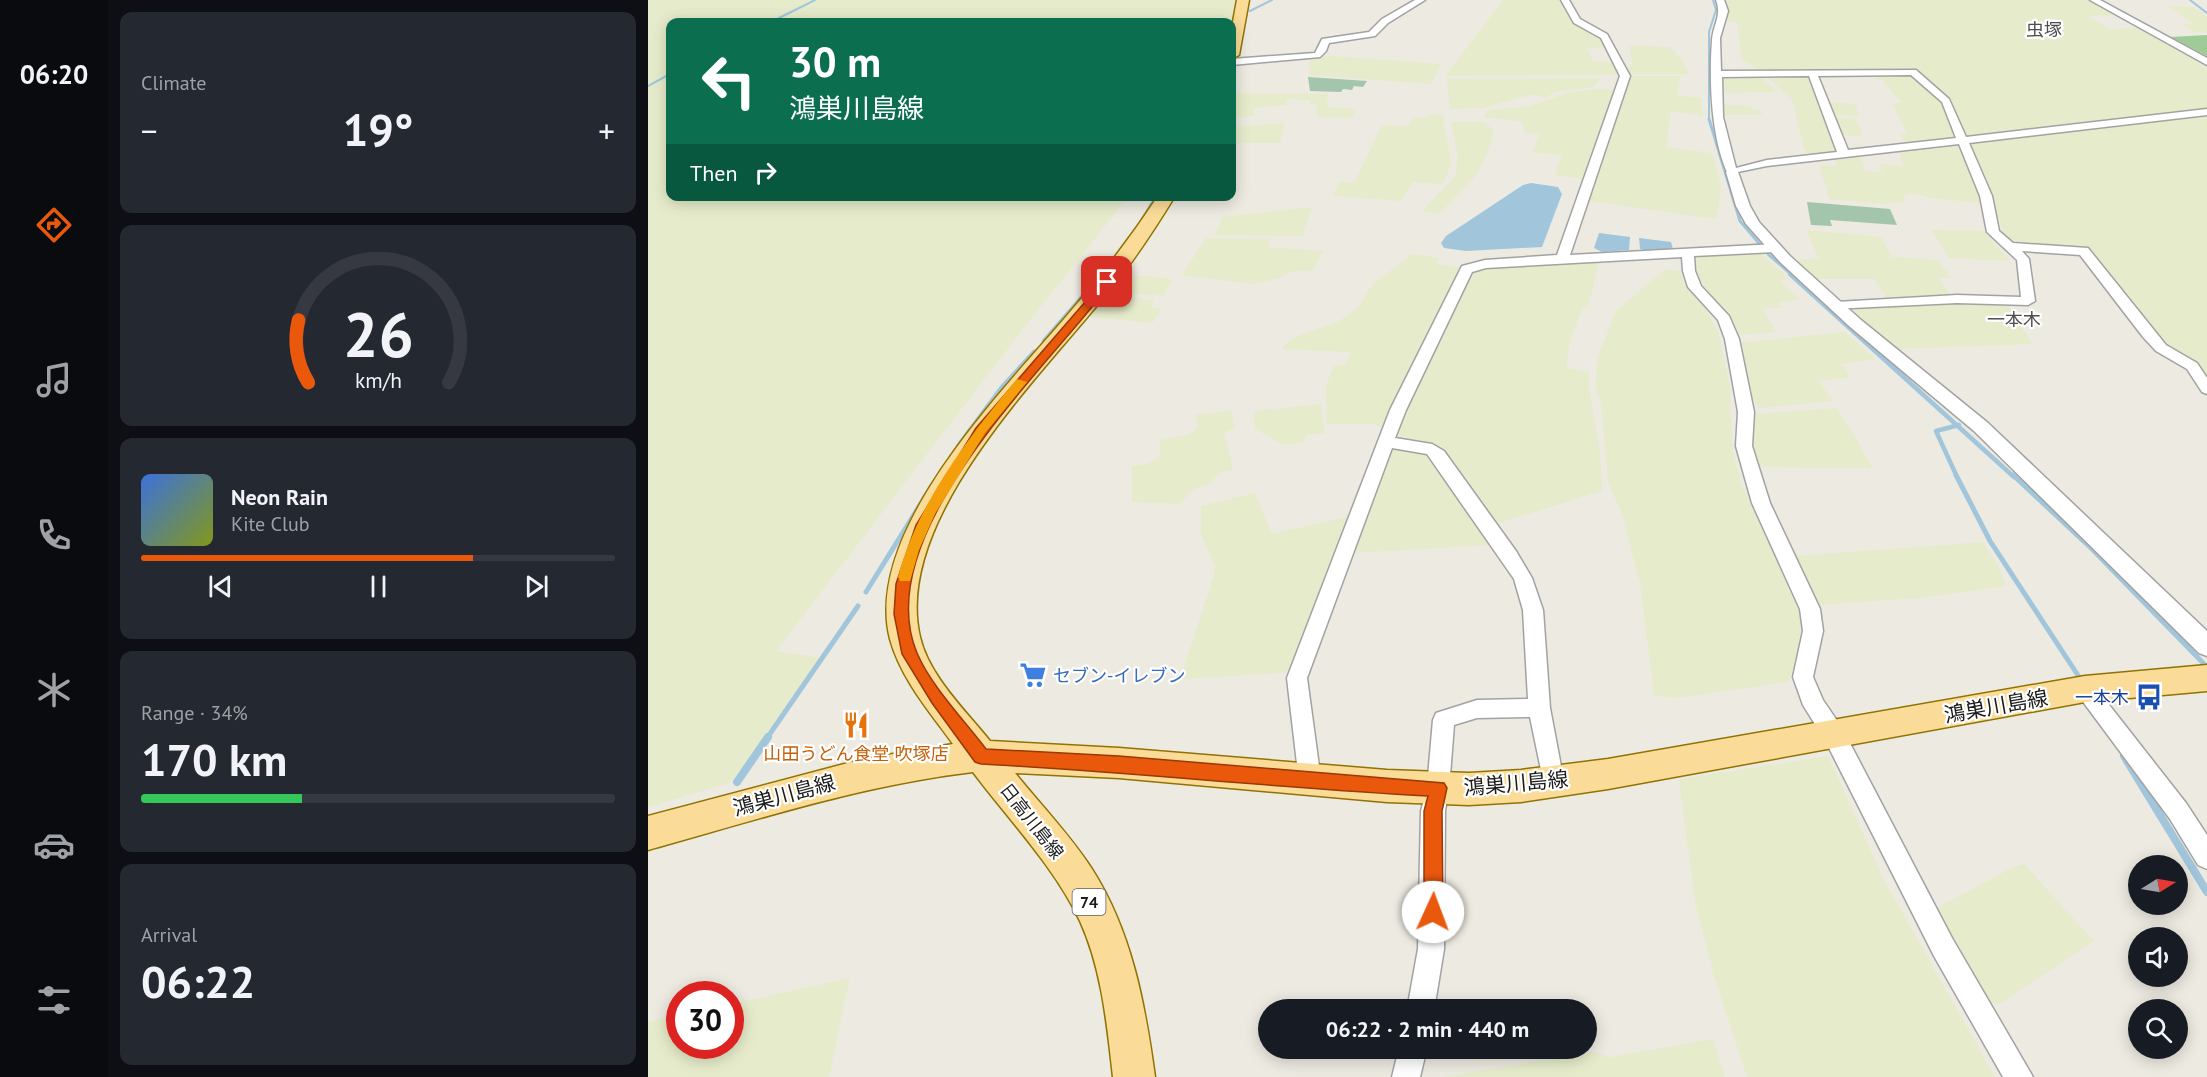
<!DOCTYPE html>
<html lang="en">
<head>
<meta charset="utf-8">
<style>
	:root { --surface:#171b24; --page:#242831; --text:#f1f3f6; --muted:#9ea1a6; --line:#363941; --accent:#ea580c }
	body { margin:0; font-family:"PT Sans","Noto Sans JP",sans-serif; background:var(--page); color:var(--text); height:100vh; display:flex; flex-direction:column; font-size:22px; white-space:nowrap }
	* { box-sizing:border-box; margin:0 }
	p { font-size:20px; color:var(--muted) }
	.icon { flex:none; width:33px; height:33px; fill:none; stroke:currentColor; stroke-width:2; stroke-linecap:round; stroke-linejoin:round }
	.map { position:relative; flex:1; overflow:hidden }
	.panel { display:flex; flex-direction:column; gap:12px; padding:12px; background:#0d0f14; width:540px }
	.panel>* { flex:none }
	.hud { position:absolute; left:18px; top:18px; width:570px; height:183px; border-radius:12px; box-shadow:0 3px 15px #0003; background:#0b6e4f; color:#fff; overflow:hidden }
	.needle { width:39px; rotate:79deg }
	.fabs { position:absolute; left:1480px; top:855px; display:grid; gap:12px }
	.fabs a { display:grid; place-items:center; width:60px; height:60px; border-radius:50%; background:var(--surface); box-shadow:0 3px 15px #0003; font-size:30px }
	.speed { position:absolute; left:18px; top:981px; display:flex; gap:12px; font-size:30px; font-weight:700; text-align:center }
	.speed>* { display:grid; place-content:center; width:78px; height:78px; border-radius:50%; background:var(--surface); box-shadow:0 3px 15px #0003; line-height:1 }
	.speed .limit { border:9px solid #d22; background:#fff; color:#111 }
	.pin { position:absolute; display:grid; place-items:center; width:51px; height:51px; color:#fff; margin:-26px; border-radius:12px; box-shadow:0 3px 9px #0006 }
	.me { position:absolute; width:66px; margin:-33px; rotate:2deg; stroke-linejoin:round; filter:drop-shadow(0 0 4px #0008) }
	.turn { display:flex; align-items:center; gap:21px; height:126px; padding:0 24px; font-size:27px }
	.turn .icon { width:78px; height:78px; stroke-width:2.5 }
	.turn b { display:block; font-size:42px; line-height:51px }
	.then { display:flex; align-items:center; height:57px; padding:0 24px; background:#0003; gap:12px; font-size:22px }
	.big { font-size:45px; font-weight:600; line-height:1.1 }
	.panel .widget { flex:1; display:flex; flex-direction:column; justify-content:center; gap:9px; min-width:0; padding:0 21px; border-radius:12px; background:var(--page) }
	.panel .dial { align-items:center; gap:0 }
	.dial svg { height:156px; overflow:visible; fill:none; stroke:var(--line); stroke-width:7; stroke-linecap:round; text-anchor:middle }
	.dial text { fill:var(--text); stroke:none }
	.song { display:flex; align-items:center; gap:18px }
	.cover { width:72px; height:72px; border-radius:9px; background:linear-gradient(135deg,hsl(220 70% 55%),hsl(70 70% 35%)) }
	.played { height:6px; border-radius:3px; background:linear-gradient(90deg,var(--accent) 70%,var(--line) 70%) }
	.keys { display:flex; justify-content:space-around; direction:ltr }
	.heat { display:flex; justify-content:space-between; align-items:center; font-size:33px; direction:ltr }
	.charge { height:9px; border-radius:4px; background:linear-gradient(90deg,#34c759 34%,var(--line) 0) }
	.trip { position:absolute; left:610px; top:999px; width:339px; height:60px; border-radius:30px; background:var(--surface); box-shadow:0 3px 15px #0003; font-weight:600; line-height:60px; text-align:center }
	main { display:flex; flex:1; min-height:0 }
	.dock { display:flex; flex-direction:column; width:108px; justify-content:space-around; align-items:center; background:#090b0e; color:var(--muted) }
	.dock .icon { width:42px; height:42px }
	.dock .on { color:var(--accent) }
	.dock b { font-size:27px; color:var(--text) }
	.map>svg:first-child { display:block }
	.farmland { fill:#e6eccb }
	.forest { fill:#9fcc96 }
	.cemetery { fill:#a2c5ac }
	.water { fill:#a1c6db }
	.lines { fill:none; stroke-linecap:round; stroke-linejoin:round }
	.stream-far4 { stroke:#a1c6db; stroke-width:2 }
	.stream-far3 { stroke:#a1c6db; stroke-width:3 }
	.stream-far2 { stroke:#a1c6db; stroke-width:4.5 }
	.stream-far1 { stroke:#a1c6db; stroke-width:5 }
	.stream { stroke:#a1c6db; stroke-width:8 }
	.minor-casing { stroke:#a2a2a2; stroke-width:3 }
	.tertiary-casing { stroke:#a2a2a2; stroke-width:3 }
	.primary-casing { stroke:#907302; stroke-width:3 }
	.minor { fill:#fff; fill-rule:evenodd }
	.tertiary { fill:#fff; fill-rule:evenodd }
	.primary { fill:#fadc98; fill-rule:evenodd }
	.route { fill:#ea580c; stroke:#983908; stroke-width:1.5 }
	.slow { fill:#f59e0b }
	.labels { text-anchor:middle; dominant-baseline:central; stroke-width:4.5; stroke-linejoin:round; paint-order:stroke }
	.shield { fill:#fff; stroke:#5f5f5f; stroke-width:1.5 }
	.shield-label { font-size:16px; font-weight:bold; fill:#1b1b1b }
	.far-quarter-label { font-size:18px; fill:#4e4e4e; stroke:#fff }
	.shop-label { font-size:18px; fill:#366cbe; stroke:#fff; text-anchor:start }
	.transit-label { font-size:18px; fill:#164399; stroke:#fff; text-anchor:end }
	.food-label { font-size:18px; fill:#c56008; stroke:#fff }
	.street-label { font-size:18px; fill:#1b1b1b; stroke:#fff }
	.near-street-label { font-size:21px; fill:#1b1b1b; stroke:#fff }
</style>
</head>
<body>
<main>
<nav class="dock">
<b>06:20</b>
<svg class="icon on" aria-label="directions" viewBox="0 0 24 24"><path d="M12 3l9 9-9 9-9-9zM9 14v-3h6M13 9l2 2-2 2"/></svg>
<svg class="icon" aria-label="music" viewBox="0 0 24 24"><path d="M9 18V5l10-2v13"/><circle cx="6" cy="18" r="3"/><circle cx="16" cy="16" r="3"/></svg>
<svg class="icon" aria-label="phone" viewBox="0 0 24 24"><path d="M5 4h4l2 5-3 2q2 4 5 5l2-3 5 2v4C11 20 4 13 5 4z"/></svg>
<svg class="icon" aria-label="climate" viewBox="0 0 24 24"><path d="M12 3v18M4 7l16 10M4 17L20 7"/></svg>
<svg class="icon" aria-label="car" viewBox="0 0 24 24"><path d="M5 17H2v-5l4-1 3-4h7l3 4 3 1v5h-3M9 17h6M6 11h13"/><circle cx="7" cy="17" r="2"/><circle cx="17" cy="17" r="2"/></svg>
<svg class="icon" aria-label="filters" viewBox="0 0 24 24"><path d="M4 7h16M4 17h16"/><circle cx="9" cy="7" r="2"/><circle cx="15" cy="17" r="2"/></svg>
</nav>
<section class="panel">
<div class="widget"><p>Climate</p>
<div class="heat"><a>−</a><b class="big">19°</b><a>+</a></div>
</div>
<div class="widget dial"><svg viewBox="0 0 100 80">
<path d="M14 69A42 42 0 1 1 86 69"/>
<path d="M14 69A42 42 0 0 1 9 37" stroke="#ea580c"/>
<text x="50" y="56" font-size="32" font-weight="700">26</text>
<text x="50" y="72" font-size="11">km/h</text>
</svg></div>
<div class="widget">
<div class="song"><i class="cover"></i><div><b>Neon Rain</b><p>Kite Club</p></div></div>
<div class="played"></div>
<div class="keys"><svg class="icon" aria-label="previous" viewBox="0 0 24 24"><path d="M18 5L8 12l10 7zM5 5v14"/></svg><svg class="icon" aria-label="pause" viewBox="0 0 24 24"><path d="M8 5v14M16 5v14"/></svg><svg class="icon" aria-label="next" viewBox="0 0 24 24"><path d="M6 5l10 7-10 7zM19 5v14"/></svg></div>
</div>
<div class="widget"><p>Range · 34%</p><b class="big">170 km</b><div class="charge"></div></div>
<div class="widget"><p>Arrival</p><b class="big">06:22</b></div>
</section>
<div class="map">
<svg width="1559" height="1077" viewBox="0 0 1559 1077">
	<rect width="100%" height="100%" fill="#edeae1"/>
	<g class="farmland">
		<polygon points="0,0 589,0 582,22 22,22 22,196 480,197 368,338 128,651 174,658 82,783 0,807"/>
		<polygon points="855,0 910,0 923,20 953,37 958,47 939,48 945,61 965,62 972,75 797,76"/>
		<polygon points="1076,0 1442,0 1468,15 1440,16 1461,29 1490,28 1559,67 1559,110 1325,138 1318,136 1303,101 1266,70 1115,72 1094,60 1089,22 1078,22 1080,9"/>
		<polygon points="1521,6 1545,7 1559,16 1559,33 1547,32 1534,24 1545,24"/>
		<polygon points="981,45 1021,47 1033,58 1041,74 981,74 977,68 985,66"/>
		<polygon points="674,56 684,56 794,64 782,84 661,75 662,59"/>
		<polygon points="1226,74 1262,74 1297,106 1309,140 1258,145 1253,133 1259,133 1244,103 1254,103 1234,80 1229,80"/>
		<polygon points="1157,75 1162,77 1188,153 1162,157 1156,149 1144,100 1118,76"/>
		<polygon points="982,76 1033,76 1029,95 1053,98 1055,116 1023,111 1018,147 1064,153 1073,186 1069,219 939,201"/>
		<polygon points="1076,76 1112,76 1129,92 1074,93 1073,78"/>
		<polygon points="950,78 952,80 945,87 907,92 897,98 885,94 835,108 802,109 799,79"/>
		<polygon points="948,89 967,90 934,179 906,175 914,155 885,152 891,134 876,132 875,122 836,117 840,110 879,107 922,92"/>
		<polygon points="584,93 680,94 679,107 707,109 705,118 669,117 669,104 662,104 662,100 639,99 638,105 606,108 606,116 584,118"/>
		<polygon points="1181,102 1208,104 1211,116 1185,115"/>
		<polygon points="1075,105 1102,106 1104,109 1112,110 1114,115 1076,115"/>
		<polygon points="781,114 795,115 803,164 796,182 791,184 765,182 753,201 685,196 691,182 706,183 734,125 760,126 767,117 778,118"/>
		<polygon points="1559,115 1559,377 1544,358 1521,346 1508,332 1442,248 1382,245 1360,238 1354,230 1345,197 1323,143"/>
		<polygon points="1186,118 1208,118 1214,132 1212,136 1193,135"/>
		<polygon points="803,122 837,122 846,131 840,152 826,178 792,213 774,212 808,175 810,156"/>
		<polygon points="636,123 632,143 584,143 584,127"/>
		<polygon points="1309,145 1312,146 1333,203 1283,198 1263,193 1257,195 1256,202 1236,204 1181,199 1171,165 1188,166 1187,160 1213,157 1217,171 1234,172 1231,164 1255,166 1251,152"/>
		<polygon points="664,207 655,236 567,235 574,217"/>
		<polygon points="1158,230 1233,237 1244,257 1290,260 1303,278 1290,278 1303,295 1239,298 1226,279 1166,279 1146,260 1171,259"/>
		<polygon points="1284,230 1335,231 1362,261 1301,258"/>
		<polygon points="558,238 623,239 620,247 675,251 665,270 642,272 632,278 605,284 534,275"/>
		<polygon points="1113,253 1141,279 1131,281 1152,299 1130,303 1134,307 1115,309 1128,332 1089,335 1082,318 1051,279 1047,259 1051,256"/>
		<polygon points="764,254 791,258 788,264 813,268 734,427 723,424 679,424 678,385 686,366 698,364 703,352 633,349 645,338 691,321 710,308 724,285"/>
		<polygon points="951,262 940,307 934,308 922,342 918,368 941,372 941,387 952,451 954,491 851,523 844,520 796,453 787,445 745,435 826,273 836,269"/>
		<polygon points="1016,270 1032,271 1037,284 1062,316 1070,331 1082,388 1084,449 1094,485 1153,615 1152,642 1141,682 1028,698 1006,695 992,584 974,514 960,482 953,404 947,387 950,357 968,311"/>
		<polygon points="478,275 511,277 524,280 515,296 464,292"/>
		<polygon points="460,296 507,300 502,307 514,309 504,323 442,317"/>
		<polygon points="1306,303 1361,306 1384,344 1248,349 1205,313 1206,308"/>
		<polygon points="1196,332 1228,359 1193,364 1203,377 1171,381 1185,401 1111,408 1104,397 1090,343"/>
		<polygon points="673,404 677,433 659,435 656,442 636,445 607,429 606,411"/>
		<polygon points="1188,408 1205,433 1224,468 1107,467 1103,439 1105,414"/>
		<polygon points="583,410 587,429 576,432 585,470 574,471 558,486 547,488 532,504 484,502 484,466 502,463 512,456 512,440 541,435 550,426 548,415"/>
		<polygon points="744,448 775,452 783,458 843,545 705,553"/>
		<polygon points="607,493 624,534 699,517 641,670 636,673 532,679 566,575 567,566 553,535 553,506"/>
		<polygon points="1335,542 1351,567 1358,586 1274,598 1169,605 1148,556"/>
		<polygon points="1180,756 1236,880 1347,1077 1099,1077 1066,976 1047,902 1031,779"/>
		<polygon points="1376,864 1446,941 1353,1003 1343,1004 1289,908 1365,867"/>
		<polygon points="202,978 181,1077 0,1077 0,1022 31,1015 32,1046 82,1046 83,1004"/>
		<polygon points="1065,1039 1077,1077 796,1077 945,1052 963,1057"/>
	</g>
	<polygon class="forest" points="1559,35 1559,56 1523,37"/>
	<g class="cemetery">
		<polygon points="660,77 719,81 715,87 706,86 704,90 695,89 693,92 662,91"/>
		<polygon points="1159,202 1242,209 1249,225 1182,220 1184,226 1163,225"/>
	</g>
	<g class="water">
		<polygon points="883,183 910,187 914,194 894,247 818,251 796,248 793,243 798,236 875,185"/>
		<polygon points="951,233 982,237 981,250 954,252 946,248"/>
		<polygon points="991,238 1023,242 1025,249 996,250 992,249"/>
	</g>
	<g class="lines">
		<g class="stream-far4">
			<polyline points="1542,0 1559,13"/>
			<polyline points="602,11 624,0"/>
			<polyline points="123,22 167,0"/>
			<polyline points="0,86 22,74"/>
			<polyline points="1061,120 1061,32 1068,10 1065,0"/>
		</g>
		<g class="stream-far3">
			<polyline points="1061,119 1092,221 1121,255 1144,275"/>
			<polyline points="492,223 508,196"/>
		</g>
		<g class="stream-far2">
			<polyline points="1142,274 1366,477"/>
			<polyline points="396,341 448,281"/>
			<polyline points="310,446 354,387 386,352"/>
			<polyline points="1309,477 1288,431 1311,425"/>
		</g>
		<g class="stream-far1">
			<polyline points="1308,475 1342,541 1435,683"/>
			<polyline points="1365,475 1444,549 1559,667"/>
			<polyline points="218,592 285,484"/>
			<polyline points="119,738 210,606"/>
		</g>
		<g class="stream">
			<polyline points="1476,756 1559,892"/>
			<polyline points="89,782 120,737"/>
		</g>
		<g class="minor-casing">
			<g id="minor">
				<polygon points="767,0 777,0 740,23 727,36 681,43 678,51 672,57 584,65 584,59 667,53 674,39 721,32 734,19"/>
				<polygon points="913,0 921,0 932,19 959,34 982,76 922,255 1127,244 1133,248 1127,252 1046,256 1047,271 1053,286 1081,316 1091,339 1106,412 1104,446 1122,503 1172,609 1175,631 1165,677 1175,700 1194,728 1304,938 1385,1077 1355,1077 1286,956 1178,742 1155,705 1145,677 1155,631 1152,609 1104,503 1095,471 1088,446 1090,412 1077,339 1070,320 1040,287 1035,271 1034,257 838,268 824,272 758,410 747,438 784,444 796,451 868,551 884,578 895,610 902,708 916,782 913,789 905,792 897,789 882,717 829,718 806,725 801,788 797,811 796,949 786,1010 759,1010 770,949 773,811 779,788 785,720 788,713 829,700 880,699 875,610 866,579 779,454 744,448 659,678 673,781 670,788 662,791 654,788 651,781 639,678 742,410 814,266 837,260 909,255 972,76 953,38 926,23"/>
				<path d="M1068,0h8l4,11 -8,27 1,33 195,-1 33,29 17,38 241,-28v6l-238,28 23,53 7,35 14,12 75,5 78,97 31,18 10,15v16l-5,-2 -15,-23 -31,-18 -13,-14 -63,-82 -58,-4 7,8 6,42 -7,4 -71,-2 -126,6v-6l5,-1 121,-7 64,2 -4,-37 -30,-28 -7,-36 -21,-52 -192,22 -39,8c-17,-35 -19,-94 -16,-134 1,-15 10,-24 4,-40zM1263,75l31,27 14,36 -108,12 -30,-74zM1161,76l28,76 -70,8 -31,8 -13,-51 -1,-40z"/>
				<polygon points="1442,0 1452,0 1559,58 1559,65"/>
				<polygon points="1437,680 1444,683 1538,803 1559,835 1559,869 1550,865 1522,819 1430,695 1427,689 1430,683"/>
				<polygon points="751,1048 779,1048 772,1077 744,1077"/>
			</g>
		</g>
		<g class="tertiary-casing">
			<polygon id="tertiary" points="1084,168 1090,172 1102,206 1111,222 1142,256 1213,320 1340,423 1559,631 1559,656 1551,653 1326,431 1201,326 1132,262 1098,224 1088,206 1078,172"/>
		</g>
		<g class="primary-casing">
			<g id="primary">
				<polygon points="589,0 601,0 591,55 584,59 584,27"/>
				<path d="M510,196h17c-19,31 -39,62 -62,90 -68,86 -221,232 -193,351 9,39 46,74 70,104l129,7 268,22 82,3 52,-3 87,-11 477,-83 122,-11v26l-122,11 -477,87 -87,13 -52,3 -82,-3 -268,-24 -104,-5c25,31 55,62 77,96 40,63 53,135 63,208h-42c-6,-52 -11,-108 -33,-156 -26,-55 -71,-101 -107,-149 -111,13 -217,48 -325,78v-34l215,-57 90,-15c-23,-32 -52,-65 -63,-105 -28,-109 116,-251 180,-327 32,-37 61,-75 88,-116z"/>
			</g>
		</g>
		<use href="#minor" class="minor"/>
		<use href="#tertiary" class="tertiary"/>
		<use href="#primary" class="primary"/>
	</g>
	<path class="route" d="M456,280l8,2c-65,87 -245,251 -195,371 14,33 47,67 69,96l133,7 325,27 3,5 -5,23 1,101 -3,7 -7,3 -7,-3 -2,-7v-101l4,-15c-149,-8 -298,-24 -447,-32l-6,-2 -43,-59 -30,-49 -8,-40 2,-30 20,-59 60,-97z"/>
	<path class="slow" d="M369,379l10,3 -42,51 -50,81 -16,36 -9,31h-10l-2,-4c20,-75 70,-139 119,-198z"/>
	<defs>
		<g id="supermarket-bare" transform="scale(2.07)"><path d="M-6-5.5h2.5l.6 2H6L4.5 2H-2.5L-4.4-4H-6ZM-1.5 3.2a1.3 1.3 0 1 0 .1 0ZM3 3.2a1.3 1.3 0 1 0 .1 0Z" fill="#3f7fe0" stroke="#fff" stroke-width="2.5" paint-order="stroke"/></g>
		<g id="bus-bare" transform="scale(2.07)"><path d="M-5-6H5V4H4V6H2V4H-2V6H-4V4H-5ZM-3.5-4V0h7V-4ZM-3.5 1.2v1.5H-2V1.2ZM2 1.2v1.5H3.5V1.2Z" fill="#1a4fb4" stroke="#fff" stroke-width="2.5" paint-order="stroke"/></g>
		<g id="restaurant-bare" transform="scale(2.07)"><path d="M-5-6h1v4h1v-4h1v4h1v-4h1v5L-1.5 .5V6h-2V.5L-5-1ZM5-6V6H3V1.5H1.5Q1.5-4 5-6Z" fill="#e8710a" stroke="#fff" stroke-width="2.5" paint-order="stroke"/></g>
	</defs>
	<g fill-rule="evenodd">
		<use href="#supermarket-bare" x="385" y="675"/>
		<use href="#bus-bare" x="1501" y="697"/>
		<use href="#restaurant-bare" x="208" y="725"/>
	</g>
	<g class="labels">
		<rect class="shield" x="424.5" y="889" width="33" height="26" rx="4.5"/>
		<g class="shield-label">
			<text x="441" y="902">74</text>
		</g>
		<g class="far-quarter-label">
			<text x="1396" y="29">虫塚</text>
			<text x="1366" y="319">一本木</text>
		</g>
		<g class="shop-label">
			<text x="405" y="675">セブン-イレブン</text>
		</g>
		<g class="transit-label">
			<text x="1481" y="697">一本木</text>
		</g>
		<g class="food-label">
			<text x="208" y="753">山田うどん食堂 吹塚店</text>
		</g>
		<g class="street-label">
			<text transform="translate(384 821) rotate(52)">日高川島線</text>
		</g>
		<g class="near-street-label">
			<text transform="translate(1348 706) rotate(-10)">鴻巣川島線</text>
			<text transform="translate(868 783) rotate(-5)">鴻巣川島線</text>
			<text transform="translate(136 795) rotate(-15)">鴻巣川島線</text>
		</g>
	</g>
</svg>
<div class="fabs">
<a><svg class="needle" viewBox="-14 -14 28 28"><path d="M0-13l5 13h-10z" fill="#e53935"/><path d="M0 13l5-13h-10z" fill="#9ea1a6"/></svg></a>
<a><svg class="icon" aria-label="sound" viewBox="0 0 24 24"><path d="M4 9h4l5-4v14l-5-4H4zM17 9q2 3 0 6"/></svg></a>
<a><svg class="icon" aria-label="search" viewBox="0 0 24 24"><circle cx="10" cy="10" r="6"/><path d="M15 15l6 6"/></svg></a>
</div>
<div class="speed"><div class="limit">30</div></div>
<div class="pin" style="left:459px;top:282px;background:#d93025"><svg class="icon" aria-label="arrive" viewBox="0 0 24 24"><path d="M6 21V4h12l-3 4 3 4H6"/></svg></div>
<svg class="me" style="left:785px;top:912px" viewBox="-20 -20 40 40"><circle r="19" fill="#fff"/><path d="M0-13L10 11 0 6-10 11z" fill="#ea580c"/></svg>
<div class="trip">06:22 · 2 min · 440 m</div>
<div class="hud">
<div class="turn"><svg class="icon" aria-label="left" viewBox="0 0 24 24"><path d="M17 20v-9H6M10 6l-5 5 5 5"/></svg><div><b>30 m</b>鴻巣川島線</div></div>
<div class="then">Then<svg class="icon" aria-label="right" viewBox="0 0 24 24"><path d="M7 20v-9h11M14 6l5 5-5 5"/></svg></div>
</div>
</div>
</main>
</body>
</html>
